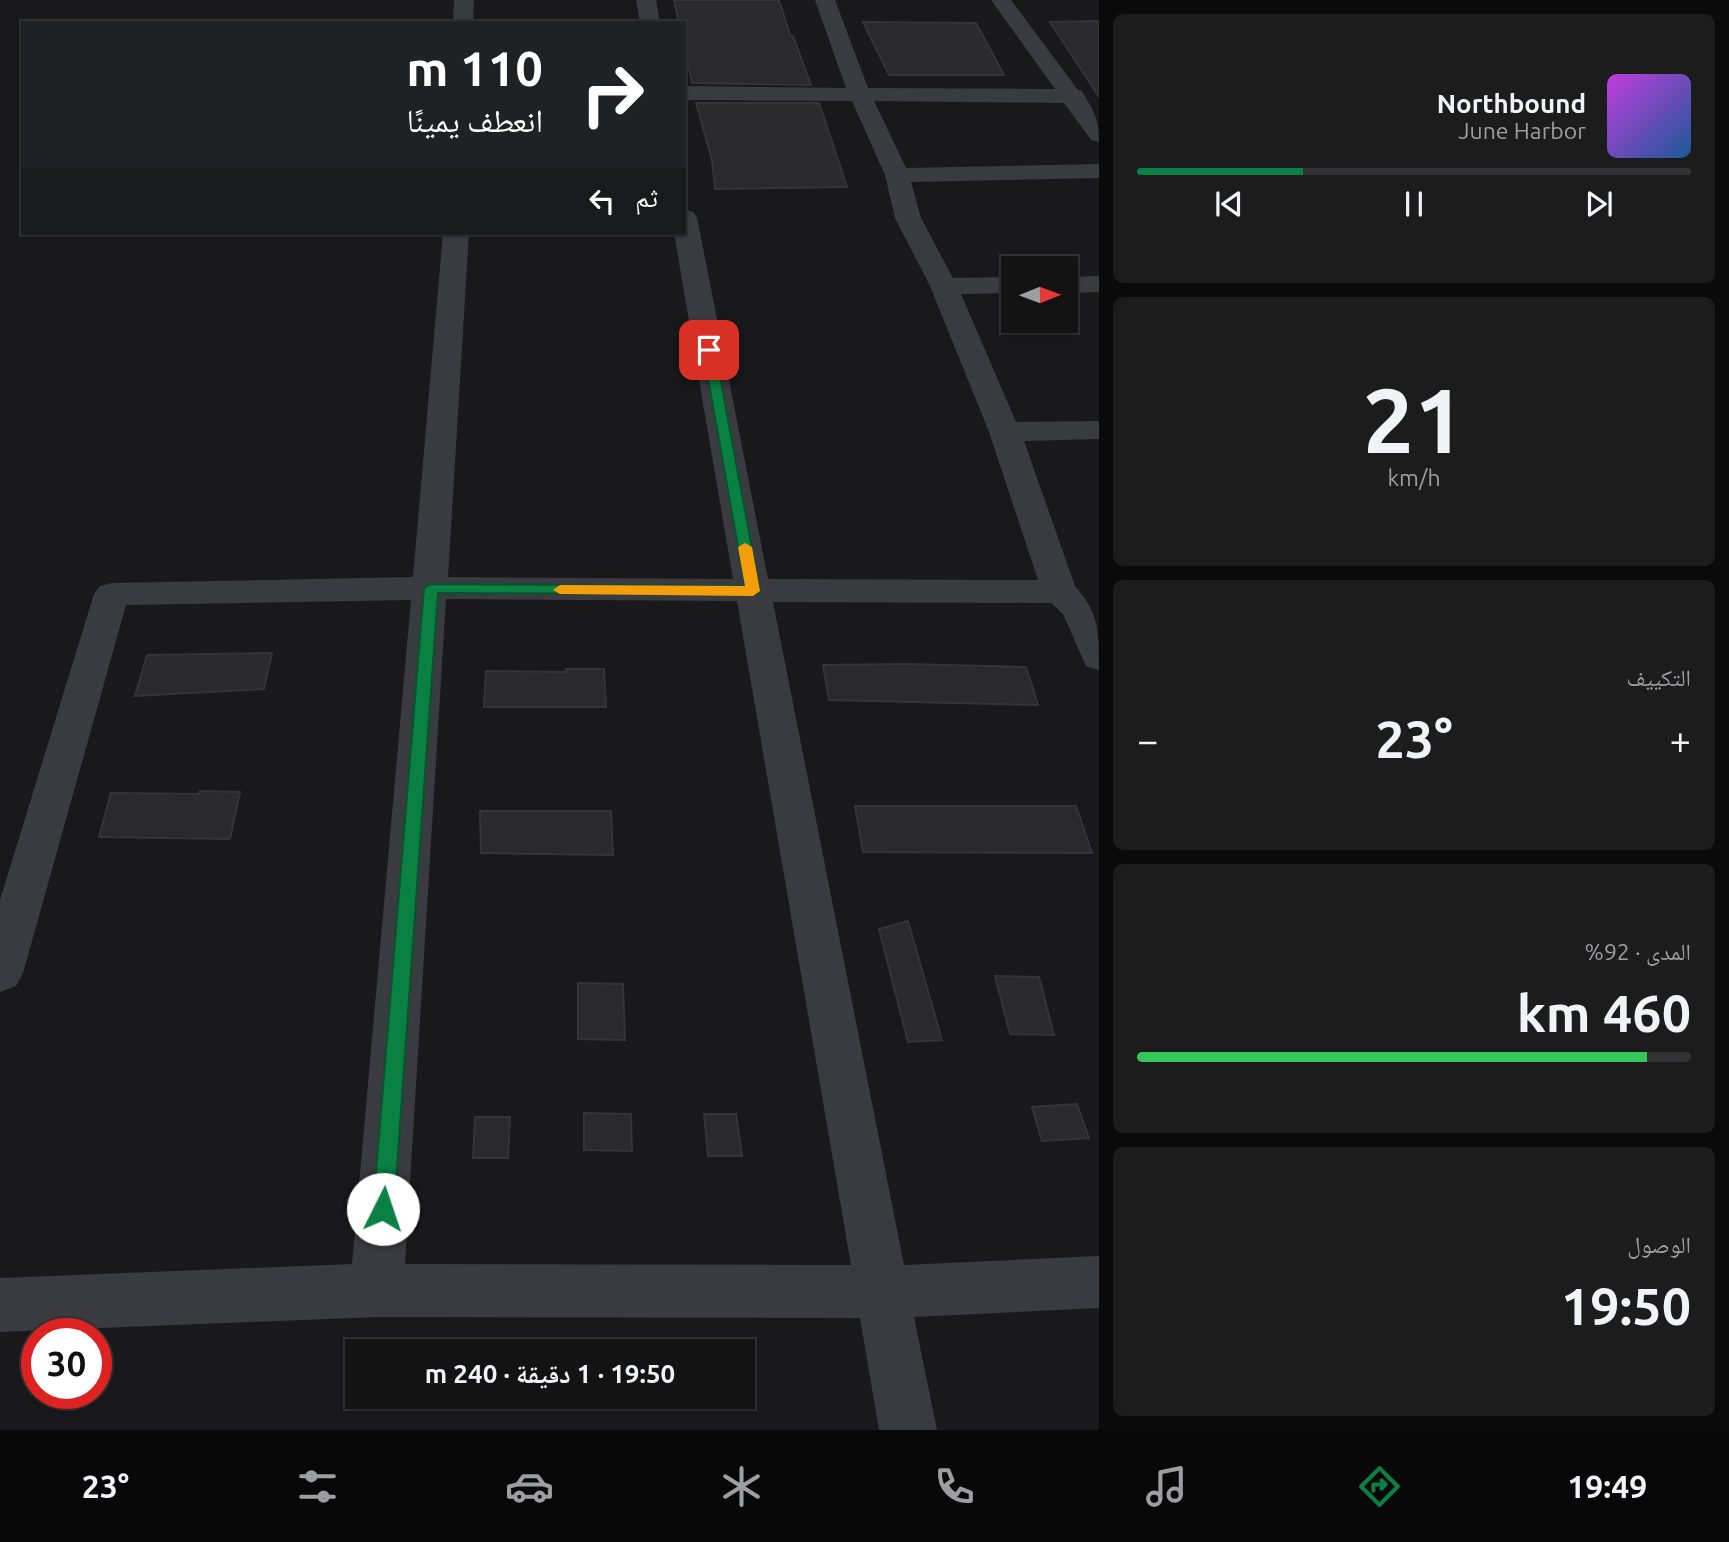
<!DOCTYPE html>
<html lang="ar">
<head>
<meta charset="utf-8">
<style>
	:root { --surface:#131314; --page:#1c1c1d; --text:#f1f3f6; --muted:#9d9ea0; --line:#323234; --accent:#0b8043 }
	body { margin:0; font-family:Ubuntu,"Noto Naskh Arabic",sans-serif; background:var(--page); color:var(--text); direction:rtl; height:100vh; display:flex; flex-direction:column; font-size:26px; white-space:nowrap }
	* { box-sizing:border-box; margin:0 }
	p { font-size:23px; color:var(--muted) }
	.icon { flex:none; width:38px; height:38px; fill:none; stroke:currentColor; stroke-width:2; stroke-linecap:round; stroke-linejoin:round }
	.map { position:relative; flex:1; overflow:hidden; direction:ltr }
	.panel { display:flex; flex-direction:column; gap:14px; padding:14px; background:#0a0a0b; width:630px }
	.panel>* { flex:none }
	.guide { position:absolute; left:21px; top:21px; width:665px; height:214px; border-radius:0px; box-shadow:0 2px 5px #0004,0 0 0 2px var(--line); direction:rtl; background:#202124; color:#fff; overflow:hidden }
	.needle { width:46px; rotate:89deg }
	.buttons { position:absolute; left:1001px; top:256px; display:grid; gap:14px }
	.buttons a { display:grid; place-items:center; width:77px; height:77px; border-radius:0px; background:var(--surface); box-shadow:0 2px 5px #0004,0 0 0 2px var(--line); font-size:35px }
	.speed { position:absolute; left:21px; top:1318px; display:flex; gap:14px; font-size:35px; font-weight:700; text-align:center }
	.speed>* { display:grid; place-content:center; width:91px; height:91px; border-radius:50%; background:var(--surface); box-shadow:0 2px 5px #0004,0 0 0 2px var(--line); line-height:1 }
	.speed .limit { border:10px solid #d22; background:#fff; color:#111 }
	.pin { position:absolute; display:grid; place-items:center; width:60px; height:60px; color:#fff; margin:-30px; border-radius:14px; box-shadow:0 4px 10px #0006 }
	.me { position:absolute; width:77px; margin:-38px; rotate:4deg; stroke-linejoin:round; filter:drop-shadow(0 0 5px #0008) }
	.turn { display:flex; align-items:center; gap:24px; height:147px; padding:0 28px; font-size:32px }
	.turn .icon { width:91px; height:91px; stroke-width:2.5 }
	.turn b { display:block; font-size:49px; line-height:60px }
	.then { display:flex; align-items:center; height:66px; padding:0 28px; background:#0003; gap:14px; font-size:26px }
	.big { font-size:52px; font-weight:700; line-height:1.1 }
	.panel .card { flex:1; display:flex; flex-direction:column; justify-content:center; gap:10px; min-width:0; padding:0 24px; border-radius:10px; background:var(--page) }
	.panel .dial { align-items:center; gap:0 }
	.dial b { font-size:91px; line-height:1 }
	.song { display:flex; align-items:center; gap:21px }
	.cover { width:84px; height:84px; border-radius:10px; background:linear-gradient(135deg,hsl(290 70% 55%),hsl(210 70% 35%)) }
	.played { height:7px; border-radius:4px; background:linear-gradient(90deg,var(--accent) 30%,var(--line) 30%) }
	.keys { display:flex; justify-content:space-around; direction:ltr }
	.heat { display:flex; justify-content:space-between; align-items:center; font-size:38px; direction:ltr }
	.charge { height:10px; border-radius:5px; background:linear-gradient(90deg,#34c759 92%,var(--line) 0) }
	.trip { position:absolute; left:345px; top:1339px; width:410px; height:70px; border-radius:0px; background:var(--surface); box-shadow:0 2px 5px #0004,0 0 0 2px var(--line); font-weight:700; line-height:70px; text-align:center; direction:rtl }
	.menu { display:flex; height:112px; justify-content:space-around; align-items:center; background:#080808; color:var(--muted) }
	.menu .icon { width:49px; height:49px }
	.menu .active { color:var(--accent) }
	.menu b { font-size:32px; color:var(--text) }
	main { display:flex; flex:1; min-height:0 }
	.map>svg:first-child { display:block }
	.building { fill:#2a292c; stroke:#343338; stroke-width:2 }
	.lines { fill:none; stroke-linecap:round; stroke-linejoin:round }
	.street { fill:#3a3a41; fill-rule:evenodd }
	.route { fill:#0b8043; stroke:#07532c; stroke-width:2 }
	.slow { fill:#f59e0b }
</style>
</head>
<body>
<main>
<section class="panel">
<div class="card">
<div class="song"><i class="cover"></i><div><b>Northbound</b><p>June Harbor</p></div></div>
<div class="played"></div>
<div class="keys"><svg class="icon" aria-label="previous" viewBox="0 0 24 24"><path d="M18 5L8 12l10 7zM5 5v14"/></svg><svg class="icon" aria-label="pause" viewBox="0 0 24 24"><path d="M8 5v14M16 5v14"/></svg><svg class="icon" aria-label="next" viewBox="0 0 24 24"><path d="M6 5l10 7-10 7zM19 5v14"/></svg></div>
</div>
<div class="card dial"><b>21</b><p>km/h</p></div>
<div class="card"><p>التكييف</p>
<div class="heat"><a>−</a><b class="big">23°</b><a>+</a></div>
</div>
<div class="card"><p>المدى · 92%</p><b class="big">460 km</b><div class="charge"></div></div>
<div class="card"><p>الوصول</p><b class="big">19:50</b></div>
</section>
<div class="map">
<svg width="1099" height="1430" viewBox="0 0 1099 1430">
	<rect width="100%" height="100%" fill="#19191b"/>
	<g class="building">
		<polygon points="674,0 779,0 790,35 793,36 811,85 692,83 684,46 684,23 679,23"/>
		<polygon points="1099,21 1099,97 1050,22"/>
		<polygon points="863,22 976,23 1004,75 889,75"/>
		<polygon points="696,103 819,103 847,187 715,189 712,160"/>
		<polygon points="272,653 264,689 135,696 147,655"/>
		<polygon points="905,664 1026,667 1038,705 829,700 823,665"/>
		<polygon points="566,669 604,669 606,707 484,707 486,671 566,672"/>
		<polygon points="200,791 240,792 230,839 99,837 111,793 199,794"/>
		<polygon points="855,806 1076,806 1092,853 863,852"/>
		<polygon points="480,811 611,811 613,855 481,853"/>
		<polygon points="908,921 942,1040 908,1042 879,929"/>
		<polygon points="995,976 1039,977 1054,1035 1010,1034"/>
		<polygon points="578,983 623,984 625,1040 578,1039"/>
		<polygon points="1077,1104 1089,1138 1042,1141 1032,1107"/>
		<polygon points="584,1113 631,1114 632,1151 584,1150"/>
		<polygon points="704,1114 736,1114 742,1156 708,1156"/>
		<polygon points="475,1117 510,1117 508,1158 473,1158"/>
	</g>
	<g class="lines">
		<g class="street">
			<polygon points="454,0 474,0 473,23 453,23"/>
			<polygon points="636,0 656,0 660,23 640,23"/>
			<path d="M815,0h20l33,88 187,1 -64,-89h20l67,90 4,1c11,20 17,25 17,51l-8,-2 -27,-37 -190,-2 32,67 193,-4v14l-188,4 10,36 32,60 60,-1v16l-52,1 55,128 83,-1v18l-75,2 51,145c24,27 24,44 24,84l-13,-4 -23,-52 -12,-11 -278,-1 131,663 195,-9v52l-185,9 23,113h-58l-19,-112 -483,-1 -377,15v-54l352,-14 59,-664 -285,5 -103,368 -7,13 -16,6v-92l94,-306 6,-8 12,-3 301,-6 30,-344h26l-21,344 285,2 -59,-346h10v-24l9,3 4,5 71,362 270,1 -49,-148 -59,-146 -35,-68 -10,-43 -33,-74 -168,-1v-14l162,2zM446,599l291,2 114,664 -446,-1z"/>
			<polygon points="1099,276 1099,292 1066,293 1066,277"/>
		</g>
	</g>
	<polygon class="route" points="709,347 715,350 760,591 758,594 438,593 394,1209 391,1216 383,1219 376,1216 373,1209 424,588 431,584 745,586 703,350"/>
	<polygon class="slow" points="745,543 752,547 760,591 753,596 560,594 553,590 560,585 745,586 738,547"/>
</svg>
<div class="buttons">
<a><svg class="needle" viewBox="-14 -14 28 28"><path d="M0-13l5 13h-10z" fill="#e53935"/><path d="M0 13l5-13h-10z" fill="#9d9ea0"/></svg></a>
</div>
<div class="speed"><div class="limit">30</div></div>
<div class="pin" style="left:709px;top:350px;background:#d93025"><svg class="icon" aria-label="arrive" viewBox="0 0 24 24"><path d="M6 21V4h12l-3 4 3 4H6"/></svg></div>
<svg class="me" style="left:383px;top:1209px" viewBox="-20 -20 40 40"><circle r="19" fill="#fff"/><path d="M0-13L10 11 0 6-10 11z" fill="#0b8043"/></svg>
<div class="trip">19:50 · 1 دقيقة · 240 m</div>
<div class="guide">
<div class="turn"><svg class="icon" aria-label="right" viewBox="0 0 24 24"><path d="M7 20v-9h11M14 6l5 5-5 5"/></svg><div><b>110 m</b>انعطف يمينًا</div></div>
<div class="then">ثم<svg class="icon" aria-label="left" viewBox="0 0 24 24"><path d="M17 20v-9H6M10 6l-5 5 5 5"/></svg></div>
</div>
</div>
</main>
<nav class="menu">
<b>19:49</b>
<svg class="icon active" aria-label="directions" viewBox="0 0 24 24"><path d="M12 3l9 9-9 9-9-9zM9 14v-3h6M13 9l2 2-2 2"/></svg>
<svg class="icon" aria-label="music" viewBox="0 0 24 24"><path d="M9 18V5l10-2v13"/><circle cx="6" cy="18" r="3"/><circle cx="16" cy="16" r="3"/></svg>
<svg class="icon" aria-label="phone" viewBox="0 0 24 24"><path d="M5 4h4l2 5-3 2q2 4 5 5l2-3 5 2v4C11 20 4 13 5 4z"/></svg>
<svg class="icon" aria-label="climate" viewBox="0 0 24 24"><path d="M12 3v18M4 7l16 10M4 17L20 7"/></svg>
<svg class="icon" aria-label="car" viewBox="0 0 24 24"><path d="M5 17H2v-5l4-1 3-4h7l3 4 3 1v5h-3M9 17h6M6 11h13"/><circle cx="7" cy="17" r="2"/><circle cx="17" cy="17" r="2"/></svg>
<svg class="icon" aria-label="filters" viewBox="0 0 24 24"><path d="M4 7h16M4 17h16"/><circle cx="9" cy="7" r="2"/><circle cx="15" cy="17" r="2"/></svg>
<b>23°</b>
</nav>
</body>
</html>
